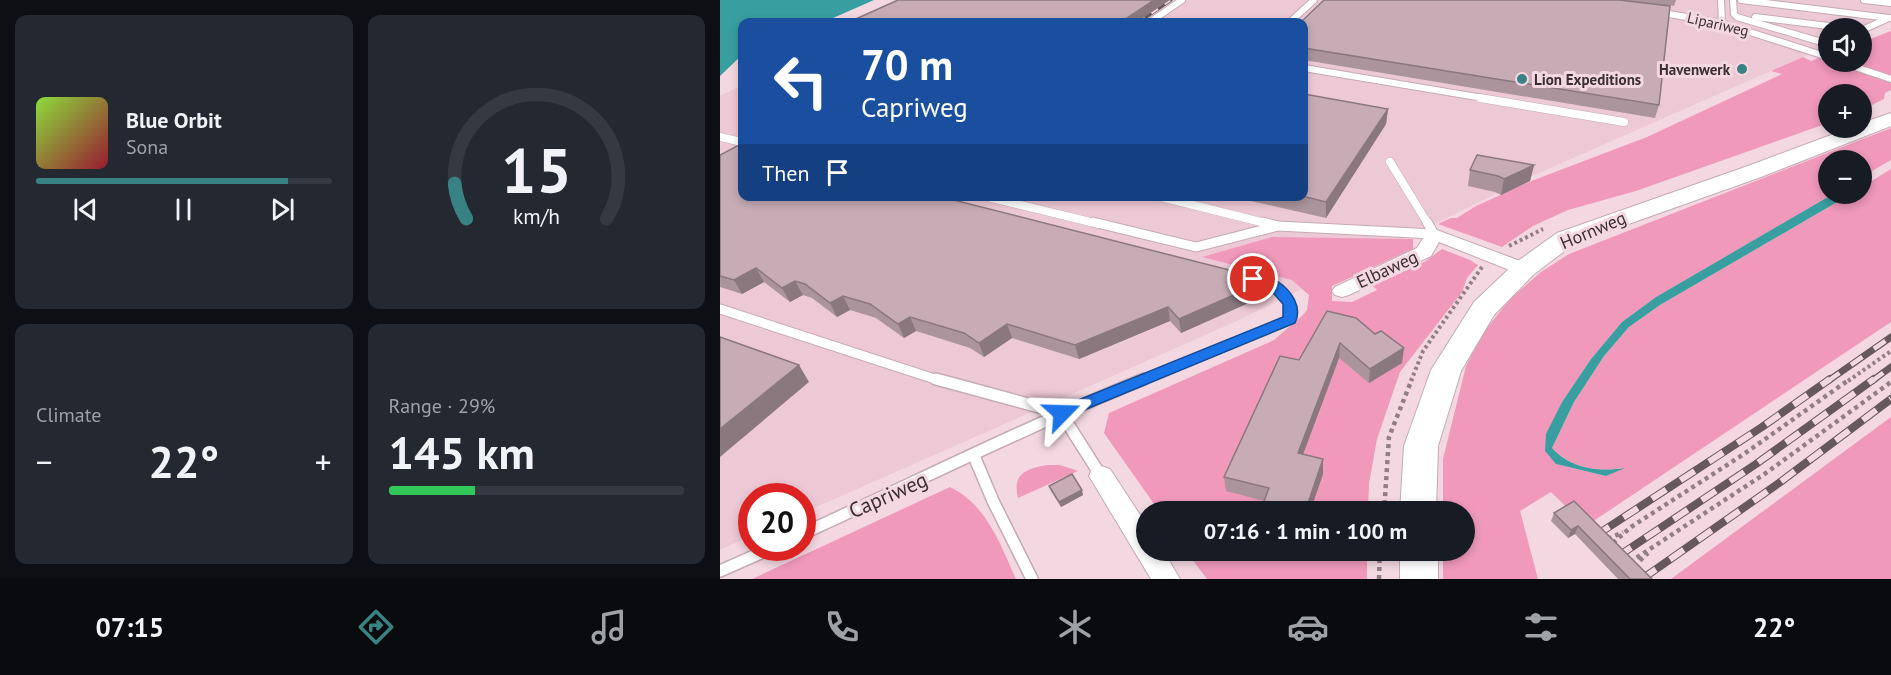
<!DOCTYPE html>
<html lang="en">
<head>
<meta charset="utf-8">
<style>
	:root { --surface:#171b24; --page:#242831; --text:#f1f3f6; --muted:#9ea1a6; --line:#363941; --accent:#398283 }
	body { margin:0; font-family:"PT Sans",sans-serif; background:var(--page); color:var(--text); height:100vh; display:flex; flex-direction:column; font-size:22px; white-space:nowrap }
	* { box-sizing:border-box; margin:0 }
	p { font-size:20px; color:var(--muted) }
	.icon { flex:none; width:33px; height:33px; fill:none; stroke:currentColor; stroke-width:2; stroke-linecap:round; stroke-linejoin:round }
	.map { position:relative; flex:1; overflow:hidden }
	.side { display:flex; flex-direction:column; gap:15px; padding:15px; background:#0d0f14; width:720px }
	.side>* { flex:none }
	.guide { position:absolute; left:18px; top:18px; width:570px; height:183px; border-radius:12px; box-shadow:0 3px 9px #0003; background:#1a4fa0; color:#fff; overflow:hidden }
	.fabs { position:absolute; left:1098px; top:18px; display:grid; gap:12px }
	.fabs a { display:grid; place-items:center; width:54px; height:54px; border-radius:50%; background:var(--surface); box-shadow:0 3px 9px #0003; font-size:30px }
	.speed { position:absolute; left:18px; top:483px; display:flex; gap:12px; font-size:30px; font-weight:700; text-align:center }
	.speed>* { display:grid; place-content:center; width:78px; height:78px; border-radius:50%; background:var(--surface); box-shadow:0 3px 9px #0003; line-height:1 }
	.speed .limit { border:9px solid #d22; background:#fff; color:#111 }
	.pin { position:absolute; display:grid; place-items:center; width:51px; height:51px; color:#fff; margin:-26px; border:3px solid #fff; border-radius:50%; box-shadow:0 2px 6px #0007 }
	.me { position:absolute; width:66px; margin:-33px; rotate:68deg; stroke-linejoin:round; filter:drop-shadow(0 0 4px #0008) }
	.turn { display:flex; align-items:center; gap:21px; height:126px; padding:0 24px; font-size:27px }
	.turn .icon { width:78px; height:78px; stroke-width:2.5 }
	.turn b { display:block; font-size:42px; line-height:51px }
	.then { display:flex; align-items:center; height:57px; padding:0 24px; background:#0003; gap:12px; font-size:22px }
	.big { font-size:45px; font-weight:700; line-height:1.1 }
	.side .tile { flex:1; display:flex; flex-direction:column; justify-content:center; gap:9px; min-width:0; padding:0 21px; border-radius:12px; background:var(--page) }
	.side .dial { align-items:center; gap:0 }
	.dial svg { height:156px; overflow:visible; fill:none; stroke:var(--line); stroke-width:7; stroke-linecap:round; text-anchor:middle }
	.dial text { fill:var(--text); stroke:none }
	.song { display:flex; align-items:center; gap:18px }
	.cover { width:72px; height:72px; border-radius:9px; background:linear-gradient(135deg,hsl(90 70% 55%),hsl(350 70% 35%)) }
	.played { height:6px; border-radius:3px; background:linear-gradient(90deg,var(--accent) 85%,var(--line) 85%) }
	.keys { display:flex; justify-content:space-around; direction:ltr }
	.heat { display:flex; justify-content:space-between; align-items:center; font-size:33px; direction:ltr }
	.charge { height:9px; border-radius:4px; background:linear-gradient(90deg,#34c759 29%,var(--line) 0) }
	.side .tiles { flex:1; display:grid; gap:15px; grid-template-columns:repeat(2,1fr) }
	.trip { position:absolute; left:416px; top:501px; width:339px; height:60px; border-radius:30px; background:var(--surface); box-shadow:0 3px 9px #0003; font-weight:700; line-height:60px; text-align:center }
	.menu { display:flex; height:96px; justify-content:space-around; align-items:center; background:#090b0e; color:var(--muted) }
	.menu .icon { width:42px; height:42px }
	.menu .selected { color:var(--accent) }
	.menu b { font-size:27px; color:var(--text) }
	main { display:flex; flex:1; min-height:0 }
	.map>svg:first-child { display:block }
	.built { fill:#edc9d6 }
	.green { fill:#f199bb }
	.water { fill:#399e9f }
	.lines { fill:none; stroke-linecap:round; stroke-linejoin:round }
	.lane-far3-casing { stroke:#c5abb4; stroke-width:8 }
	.lane-far2-casing { stroke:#c5abb4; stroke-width:9 }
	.lane-far1-casing { stroke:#c5abb4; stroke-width:11 }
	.lane-casing { stroke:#c5abb4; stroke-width:14 }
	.street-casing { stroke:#c5abb4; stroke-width:2 }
	.secondary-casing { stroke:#c5abb4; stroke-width:2 }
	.path-far1 { stroke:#917f85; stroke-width:4; stroke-dasharray:3 3; stroke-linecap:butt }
	.path { stroke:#917f85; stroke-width:4.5; stroke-dasharray:4 4; stroke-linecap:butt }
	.lane-far3 { stroke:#fff; stroke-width:6 }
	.lane-far2 { stroke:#fff; stroke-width:8 }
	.lane-far1 { stroke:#fff; stroke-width:9 }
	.lane { stroke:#fff; stroke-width:11 }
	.street { fill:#fff; fill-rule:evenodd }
	.secondary { fill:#fff; fill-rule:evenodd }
	.rail-far2-casing { stroke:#66585d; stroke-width:4.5 }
	.rail-far1-casing { stroke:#66585d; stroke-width:7 }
	.rail-casing { stroke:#66585d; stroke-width:8 }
	.rail-far2 { stroke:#f4d8e1; stroke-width:3; stroke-dasharray:8; stroke-linecap:butt }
	.rail-far1 { stroke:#f4d8e1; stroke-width:4.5; stroke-dasharray:14; stroke-linecap:butt }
	.rail { stroke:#f4d8e1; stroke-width:6; stroke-dasharray:17; stroke-linecap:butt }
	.wall { fill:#ab949c }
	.shaded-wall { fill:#8b787f }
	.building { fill:#c7acb5; stroke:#8b787f; stroke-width:1.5 }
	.route { fill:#1a73e8; stroke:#114b97; stroke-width:1.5 }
	.poi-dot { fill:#398283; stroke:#f4d8e1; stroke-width:2 }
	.labels { text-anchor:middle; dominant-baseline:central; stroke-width:6; stroke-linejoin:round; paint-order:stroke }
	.far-street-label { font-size:15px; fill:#3a3034; stroke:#f4d8e1 }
	.far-poi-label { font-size:15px; font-weight:bold; fill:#3a3034; stroke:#f4d8e1; text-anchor:end }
	.street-label { font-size:18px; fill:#3a3034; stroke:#f4d8e1 }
	.near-street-label { font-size:21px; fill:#3a3034; stroke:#f4d8e1 }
</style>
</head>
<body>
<main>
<section class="side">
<div class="tiles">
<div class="tile">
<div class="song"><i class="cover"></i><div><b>Blue Orbit</b><p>Sona</p></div></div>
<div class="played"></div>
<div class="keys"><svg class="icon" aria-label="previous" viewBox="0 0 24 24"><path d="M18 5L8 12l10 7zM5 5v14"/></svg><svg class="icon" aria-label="pause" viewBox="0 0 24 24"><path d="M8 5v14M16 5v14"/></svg><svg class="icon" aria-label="next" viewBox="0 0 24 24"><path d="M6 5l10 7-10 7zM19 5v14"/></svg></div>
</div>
<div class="tile dial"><svg viewBox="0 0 100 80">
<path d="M14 69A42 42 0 1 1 86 69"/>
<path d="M14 69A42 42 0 0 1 8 51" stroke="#398283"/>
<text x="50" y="56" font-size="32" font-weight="700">15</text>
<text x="50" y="72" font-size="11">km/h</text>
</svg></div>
<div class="tile"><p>Climate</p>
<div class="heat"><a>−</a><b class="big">22°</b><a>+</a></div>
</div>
<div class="tile"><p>Range · 29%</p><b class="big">145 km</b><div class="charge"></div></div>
</div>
</section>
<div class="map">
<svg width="1171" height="579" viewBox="0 0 1171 579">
	<rect width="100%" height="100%" fill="#f4d8e1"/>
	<polygon class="built" points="202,0 1171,0 1171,18 1142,28 1108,28 1108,46 810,177 517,321 83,513 82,496 32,496 31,536 0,550 0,96 22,85 22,196 584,196 584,22 155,22"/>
	<g class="green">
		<polygon points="1171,31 1171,90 1165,93 1164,99 1142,110 1142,94 1108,94 1108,123 916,191 848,210 813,226 782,247 718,224 731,218 737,218 756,206 814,180 927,137 1062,74 1051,71 1083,57 1091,61 1108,54 1108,62 1142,62 1142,42"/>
		<path d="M1171,128v32l-29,17v-17h-34v34h5l-177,103 -34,25 -31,37 -29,43 -15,32 9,30 50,12 15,-8c-25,5 -51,-1 -69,-20l22,-46 30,-46 25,-29 31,-22 191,-111h11v-7l29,-18v153l-305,204 -35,-34 -31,19 18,68h-95v-28l21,-1v-38h-21v-53l23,-93 17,-33 27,-34 31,-27 28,-18z"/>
		<polygon points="552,237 693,239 693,249 612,286 612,301 632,302 657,290 653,286 706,261 722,249 750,260 758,265 747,278 742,292 680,372 657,439 649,484 648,511 439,511 384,433 389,413 554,340 583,315 587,310 589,295 572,280 482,257"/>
		<polygon points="1171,417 1171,579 951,579"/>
		<path d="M327,465h13l18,6 -60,27c-6,-24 7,-29 29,-33z"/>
		<path d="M230,487c37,18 50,57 66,92h-264z"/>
		<polygon points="466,551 647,551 647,579 487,579"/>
	</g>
	<g class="water">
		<polygon points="0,0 154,0 104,22 22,22 22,55 0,76"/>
		<path d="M1113,194h18l-191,111 -31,22 -25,29 -30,46 -22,46c19,21 47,24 73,20l-19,8 -50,-12 -11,-13 1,-17 16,-32 29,-43 31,-37 34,-25z"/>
	</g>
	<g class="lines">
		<g class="lane-far3-casing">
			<g id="lane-far3">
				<polyline points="1001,0 1002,23"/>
				<polyline points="1013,0 1014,14 1017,17 1108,44"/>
				<polyline points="1021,0 1169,18"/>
				<polyline points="1144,0 1171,3"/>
				<polyline points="937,12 1002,23 1108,57"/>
				<polyline points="1035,17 1125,28"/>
				<polyline points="430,22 462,0"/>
				<polyline points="570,22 594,0"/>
				<polyline points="1142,30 1169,18"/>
				<polyline points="1120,62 1171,79"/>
				<polyline points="584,68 769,99"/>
			</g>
		</g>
		<g class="lane-far2-casing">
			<g id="lane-far2">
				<polyline points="760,98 904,122"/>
				<polyline points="0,137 22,142"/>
				<polyline points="670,162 708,224"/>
				<polyline points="264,196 379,224"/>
				<polyline points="437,196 549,224"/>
			</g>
		</g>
		<g class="lane-far1-casing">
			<g id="lane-far1">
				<polyline points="373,222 476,247 558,226"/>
				<polyline points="543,222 558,226 714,234"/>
				<polyline points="707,222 714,234"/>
				<polyline points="0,309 221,381"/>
				<polyline points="420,381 570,320 570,303 551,283 533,279"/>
			</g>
		</g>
		<g class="lane-casing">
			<g id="lane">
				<polyline points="216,379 341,413"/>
				<polyline points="341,413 381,476"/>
				<polyline points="254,456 273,501 312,579"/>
				<path d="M82,534c114,-52 226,-108 342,-155"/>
				<polyline points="0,571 52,548"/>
			</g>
		</g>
		<g class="street-casing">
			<g id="street">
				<polygon points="714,229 811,265 813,269 811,273 797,273 719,242 711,256 629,295 622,297 615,295 612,291 615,287 697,248 708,230"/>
				<polygon points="381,466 390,469 426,524 426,550 443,550 460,579 431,579 369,476 372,469"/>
			</g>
		</g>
		<g class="secondary-casing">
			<g id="secondary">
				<polygon points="1171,113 1171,126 1041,177 855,243 813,275 774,315 741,371 718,446 716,512 680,512 684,446 711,370 754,302 795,263 837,233 1025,167 1130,128 1142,128 1142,123"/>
				<rect x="680" y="550" width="38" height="29"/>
			</g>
		</g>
		<g class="path-far1">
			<polyline points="789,246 823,229"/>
			<polyline points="691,381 703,351 762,267"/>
			<polyline points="1128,381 1171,351"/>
		</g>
		<g class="path">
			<polyline points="664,512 669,437 692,379"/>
			<polyline points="888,539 903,532"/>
			<polyline points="893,543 911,527 1024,454 1130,379"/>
			<polyline points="910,562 1046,473 1171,382"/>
			<polyline points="914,566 928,553"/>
			<polyline points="659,579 660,550"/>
		</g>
		<use href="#lane-far3" class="lane-far3"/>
		<use href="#lane-far2" class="lane-far2"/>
		<use href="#lane-far1" class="lane-far1"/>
		<use href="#lane" class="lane"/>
		<use href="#street" class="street"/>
		<use href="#secondary" class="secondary"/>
		<g class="rail-far2-casing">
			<polyline id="rail-far2" points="418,22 450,0"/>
		</g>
		<g class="rail-far1-casing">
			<g id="rail-far1">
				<polyline points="1108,381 1171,337"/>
				<polyline points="1152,381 1171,367"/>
			</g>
		</g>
		<g class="rail-casing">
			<g id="rail">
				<polyline points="875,536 1042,427 1110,379"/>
				<polyline points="897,557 1036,464 1154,379"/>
				<polyline points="922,579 1059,483 1171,399"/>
			</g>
		</g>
		<use href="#rail-far2" class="rail-far2"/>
		<use href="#rail-far1" class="rail-far1"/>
		<use href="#rail" class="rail"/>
	</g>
	<g class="wall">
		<polygon points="604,0 956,0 954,6 948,5 948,6 939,105 935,118 584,60 584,22"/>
		<polygon points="668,109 666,124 606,218 509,196 584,196"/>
		<polygon points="0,155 533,301 461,333 450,321 359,359 292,338 264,357 250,348 196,331 184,338 156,318 130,310 117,317 92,298 83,295 70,302 44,282 22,294 0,287"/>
		<polygon points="814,165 810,181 781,195 775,192 748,186 750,170"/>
		<polygon points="304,196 328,196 323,201"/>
		<polygon points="607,311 682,363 649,383 619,358 583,454 603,459 603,474 590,512 545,512 544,501 506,491 504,477 579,360"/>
		<polygon points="329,486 363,495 341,507 331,491"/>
		<polygon points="854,501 932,579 898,579 855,534 848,538 831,521 834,513"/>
	</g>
	<g class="shaded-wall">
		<polygon points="434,0 450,0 417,22 401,22"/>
		<polygon points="668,109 666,124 606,218 606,202"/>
		<polygon points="814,165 810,181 781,195 784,179"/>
		<polygon points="321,196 328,196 323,201"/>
		<polygon points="36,268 44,282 22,294 14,280"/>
		<polygon points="75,281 83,295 70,302 62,288"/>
		<polygon points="532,287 533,301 461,333 459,319"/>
		<polygon points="123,296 130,310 117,317 110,303"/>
		<polygon points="448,307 450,321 359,359 355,345"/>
		<polygon points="190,317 196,331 184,338 178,324"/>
		<polygon points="287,324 292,338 264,357 259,343"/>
		<polygon points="620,343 619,358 578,468 578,453"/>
		<polygon points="684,348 682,363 649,383 650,369"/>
		<polygon points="79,365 89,382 0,457 0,429"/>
		<polygon points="603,459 603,474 590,512 585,512"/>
		<polygon points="362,490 363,495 341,507 339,502"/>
		<polygon points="858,526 855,534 848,538 851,530"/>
	</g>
	<g class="building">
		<polygon points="178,0 434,0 401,22 129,22"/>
		<polygon points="604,0 899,0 950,6 939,105 584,48 584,22 581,22"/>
		<polygon points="584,94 668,109 606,202 582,196 584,196"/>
		<polygon points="17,146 22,147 22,196 218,196 517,272 532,287 459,319 448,307 355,345 287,324 259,343 244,333 190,317 178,324 150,304 123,296 110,303 85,284 75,281 62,288 36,268 14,280 0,276 0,155"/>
		<polygon points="757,155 814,165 784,179 778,176 750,170"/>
		<polygon points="607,311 636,318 655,334 661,331 684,348 650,369 620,343 578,453 603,459 585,512 581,512 544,501 549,488 504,477 560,356 579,360"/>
		<polygon points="0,337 79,365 0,429"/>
		<polygon points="352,474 362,490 339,502 329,486"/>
		<polygon points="854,501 932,579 910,579 858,526 851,530 834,513"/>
	</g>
	<path class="route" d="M533,275c7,1 18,2 24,6 14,9 26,26 18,42l-228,94 -5,2 -6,-2 -3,-4 3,-4 227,-92v-13l-16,-18 -19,-4 -2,-3z"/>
	<g class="poi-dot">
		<circle cx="1022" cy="69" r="6"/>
		<circle cx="802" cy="79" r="6"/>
	</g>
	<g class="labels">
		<g class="far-street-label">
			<text transform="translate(998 24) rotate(13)">Lipariweg</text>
		</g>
		<g class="far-poi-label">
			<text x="1010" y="69">Havenwerk</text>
			<text x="814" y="79" text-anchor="start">Lion Expeditions</text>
		</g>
		<g class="street-label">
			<text transform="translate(873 230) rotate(-23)">Hornweg</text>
			<text transform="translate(667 269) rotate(-25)">Elbaweg</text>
		</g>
		<g class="near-street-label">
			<text transform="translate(168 495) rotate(-24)">Capriweg</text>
		</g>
	</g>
</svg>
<div class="fabs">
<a><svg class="icon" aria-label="sound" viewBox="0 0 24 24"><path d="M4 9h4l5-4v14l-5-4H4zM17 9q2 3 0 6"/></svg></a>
<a>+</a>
<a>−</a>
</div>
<div class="speed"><div class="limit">20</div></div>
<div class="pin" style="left:533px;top:279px;background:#d93025"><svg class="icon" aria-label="arrive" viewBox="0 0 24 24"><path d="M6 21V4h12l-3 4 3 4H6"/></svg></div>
<svg class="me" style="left:342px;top:413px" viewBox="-20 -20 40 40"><path d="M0-17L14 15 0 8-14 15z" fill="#1a73e8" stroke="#fff" stroke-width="4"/></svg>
<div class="trip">07:16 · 1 min · 100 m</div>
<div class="guide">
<div class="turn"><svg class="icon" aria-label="left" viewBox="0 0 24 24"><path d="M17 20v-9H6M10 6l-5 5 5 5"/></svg><div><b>70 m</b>Capriweg</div></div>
<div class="then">Then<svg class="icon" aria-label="arrive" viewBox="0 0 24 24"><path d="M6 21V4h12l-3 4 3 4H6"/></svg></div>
</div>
</div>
</main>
<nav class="menu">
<b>07:15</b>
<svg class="icon selected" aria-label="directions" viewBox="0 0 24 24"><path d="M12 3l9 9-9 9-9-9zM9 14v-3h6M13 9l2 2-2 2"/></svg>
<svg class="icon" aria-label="music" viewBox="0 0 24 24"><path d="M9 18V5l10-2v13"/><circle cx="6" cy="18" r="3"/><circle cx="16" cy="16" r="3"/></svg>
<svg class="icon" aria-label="phone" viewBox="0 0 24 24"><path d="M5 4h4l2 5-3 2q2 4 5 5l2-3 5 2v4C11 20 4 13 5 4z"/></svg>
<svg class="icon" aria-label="climate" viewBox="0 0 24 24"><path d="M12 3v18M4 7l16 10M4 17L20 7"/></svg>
<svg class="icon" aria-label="car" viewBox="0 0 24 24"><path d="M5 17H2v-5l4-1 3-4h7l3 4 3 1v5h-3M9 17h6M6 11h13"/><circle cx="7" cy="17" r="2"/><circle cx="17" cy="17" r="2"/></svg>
<svg class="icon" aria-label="filters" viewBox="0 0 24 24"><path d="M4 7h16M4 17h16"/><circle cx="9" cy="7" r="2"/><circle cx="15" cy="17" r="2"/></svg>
<b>22°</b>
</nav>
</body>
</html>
